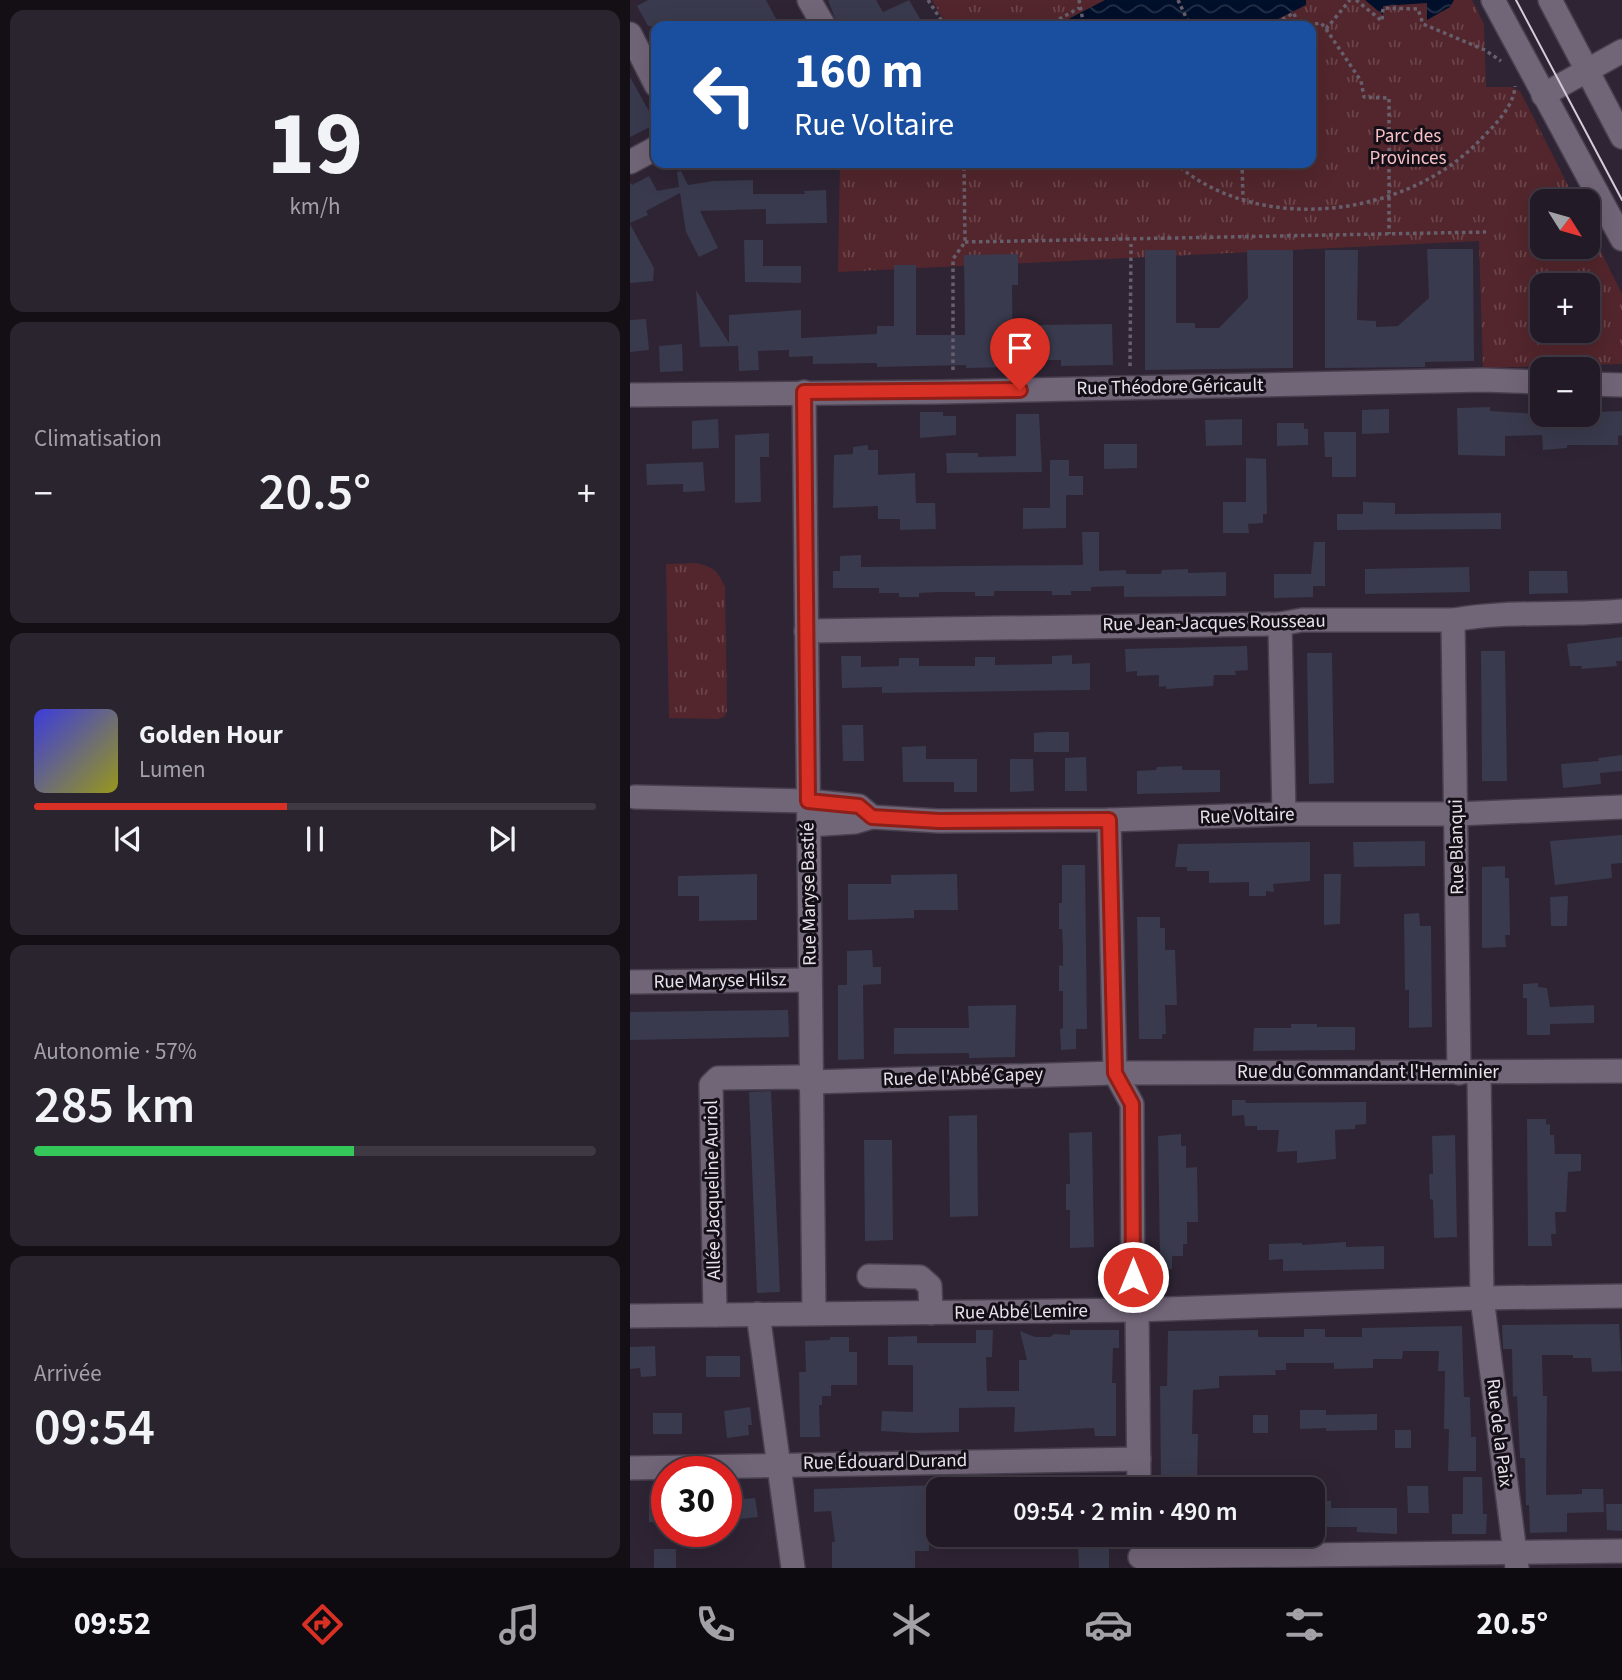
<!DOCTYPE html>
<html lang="fr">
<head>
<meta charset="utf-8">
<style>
	:root { --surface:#221b27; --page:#2a242f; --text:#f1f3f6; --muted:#a2a1a7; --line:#3f3944; --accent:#d93025 }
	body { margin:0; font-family:"Source Sans 3",sans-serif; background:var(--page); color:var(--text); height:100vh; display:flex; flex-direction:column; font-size:26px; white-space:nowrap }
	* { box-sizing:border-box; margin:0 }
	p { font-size:23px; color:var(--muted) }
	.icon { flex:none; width:38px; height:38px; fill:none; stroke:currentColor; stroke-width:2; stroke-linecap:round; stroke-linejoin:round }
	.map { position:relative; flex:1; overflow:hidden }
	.drawer { display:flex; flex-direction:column; gap:10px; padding:10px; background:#130f15; width:630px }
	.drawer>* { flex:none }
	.banner { position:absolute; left:21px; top:21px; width:665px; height:147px; border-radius:14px; box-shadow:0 7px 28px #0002,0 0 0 2px var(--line); background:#1a4fa0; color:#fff; overflow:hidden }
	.needle { width:46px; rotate:127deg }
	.buttons { position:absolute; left:900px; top:189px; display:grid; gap:14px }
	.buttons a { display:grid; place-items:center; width:70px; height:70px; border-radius:14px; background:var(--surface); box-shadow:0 7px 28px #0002,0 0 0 2px var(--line); font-size:35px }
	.speed { position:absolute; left:21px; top:1456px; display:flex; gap:14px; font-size:35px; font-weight:700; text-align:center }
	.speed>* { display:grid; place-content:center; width:91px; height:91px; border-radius:50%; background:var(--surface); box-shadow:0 7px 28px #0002,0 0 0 2px var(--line); line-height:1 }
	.speed .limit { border:10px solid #d22; background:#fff; color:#111 }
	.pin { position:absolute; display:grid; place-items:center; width:60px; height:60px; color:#fff; margin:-72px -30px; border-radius:50% 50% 50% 0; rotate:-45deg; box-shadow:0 0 7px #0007 }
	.pin .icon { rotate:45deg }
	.me { position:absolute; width:77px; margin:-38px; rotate:0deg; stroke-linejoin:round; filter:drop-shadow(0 0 5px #0008) }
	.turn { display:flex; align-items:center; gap:24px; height:147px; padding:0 28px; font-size:32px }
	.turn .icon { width:91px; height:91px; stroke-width:2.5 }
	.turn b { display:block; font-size:49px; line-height:60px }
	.big { font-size:52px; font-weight:600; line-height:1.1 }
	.drawer .card { flex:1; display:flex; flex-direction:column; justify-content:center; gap:10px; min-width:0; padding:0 24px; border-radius:14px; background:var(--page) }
	.drawer .dial { align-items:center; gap:0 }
	.dial b { font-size:91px; line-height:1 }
	.song { display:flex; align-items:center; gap:21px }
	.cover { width:84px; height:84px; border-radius:10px; background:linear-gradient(135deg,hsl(240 70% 55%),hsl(60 70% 35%)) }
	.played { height:7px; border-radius:4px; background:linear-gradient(90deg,var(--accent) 45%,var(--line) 45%) }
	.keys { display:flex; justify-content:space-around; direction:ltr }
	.heat { display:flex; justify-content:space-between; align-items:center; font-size:38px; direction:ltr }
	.charge { height:10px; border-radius:5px; background:linear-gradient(90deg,#34c759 57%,var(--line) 0) }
	.trip { position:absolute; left:296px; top:1477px; width:399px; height:70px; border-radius:14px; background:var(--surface); box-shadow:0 7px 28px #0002,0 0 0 2px var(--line); font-weight:600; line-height:70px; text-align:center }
	.dock { display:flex; height:112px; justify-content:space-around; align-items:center; background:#0e0b10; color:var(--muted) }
	.dock .icon { width:49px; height:49px }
	.dock .current { color:var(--accent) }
	.dock b { font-size:32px; color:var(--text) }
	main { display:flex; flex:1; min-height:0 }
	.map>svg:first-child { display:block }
	.park { fill:url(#park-tufts); fill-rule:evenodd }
	.water { fill:url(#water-waves) }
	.building { fill:#393a4d }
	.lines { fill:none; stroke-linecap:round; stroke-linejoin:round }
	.minor-casing { stroke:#48404e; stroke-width:26 }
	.path { stroke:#685f6d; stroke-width:3.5; stroke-dasharray:3.5 3.5; stroke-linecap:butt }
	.minor { stroke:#716578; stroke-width:23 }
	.tram { stroke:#d3ccd8; stroke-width:2 }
	.route-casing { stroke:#8d1f18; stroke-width:18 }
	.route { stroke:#d93025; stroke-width:12 }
	.labels { text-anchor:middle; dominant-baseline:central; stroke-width:6; stroke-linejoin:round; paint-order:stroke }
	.park-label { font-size:19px; fill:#f8c0c4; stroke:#140f17 }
	.street-label { font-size:19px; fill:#e8e1ec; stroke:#140f17 }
</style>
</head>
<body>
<main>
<section class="drawer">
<div class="card dial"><b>19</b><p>km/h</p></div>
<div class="card"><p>Climatisation</p>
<div class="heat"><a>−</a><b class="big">20.5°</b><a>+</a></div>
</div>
<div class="card">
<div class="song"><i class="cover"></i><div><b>Golden Hour</b><p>Lumen</p></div></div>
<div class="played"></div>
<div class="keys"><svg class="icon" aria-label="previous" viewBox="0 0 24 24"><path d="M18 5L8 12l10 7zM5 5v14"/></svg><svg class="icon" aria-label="pause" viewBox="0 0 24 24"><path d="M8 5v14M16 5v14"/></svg><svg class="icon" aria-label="next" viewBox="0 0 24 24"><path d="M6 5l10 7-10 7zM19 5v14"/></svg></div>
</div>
<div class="card"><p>Autonomie · 57%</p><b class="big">285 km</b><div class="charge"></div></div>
<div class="card"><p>Arrivée</p><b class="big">09:54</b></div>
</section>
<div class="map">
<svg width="992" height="1568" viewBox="0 0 992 1568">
	<defs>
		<pattern id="park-tufts" width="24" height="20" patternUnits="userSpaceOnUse" patternTransform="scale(1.75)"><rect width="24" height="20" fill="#52262c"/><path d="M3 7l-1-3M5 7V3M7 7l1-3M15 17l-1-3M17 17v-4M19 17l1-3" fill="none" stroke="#6b454b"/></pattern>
		<pattern id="water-waves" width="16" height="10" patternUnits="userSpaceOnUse" patternTransform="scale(1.75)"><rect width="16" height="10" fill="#000f2a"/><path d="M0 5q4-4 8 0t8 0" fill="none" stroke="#253249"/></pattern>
	</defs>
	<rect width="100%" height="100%" fill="#2e2434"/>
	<g class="park">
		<path d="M302,0h540l12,24 2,63h25l9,4 56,110h-34v46h45v-24l35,71v70l-139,4 -4,-127 -641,31 2,-109h471v-137h-364zM912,285h45v46h-45z"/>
		<path d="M66,563c19,5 21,7 29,24l2,124 -3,6 -6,2 -49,-1 -3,-154z"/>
	</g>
	<g class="water">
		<polygon points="475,0 676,0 676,5 634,26 607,26 603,22 598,26 576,26 570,19 564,26 538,26 532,19 524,26 425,26"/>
		<polygon points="735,0 824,0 820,7 797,20 797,3 753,6 753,15"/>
	</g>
	<g class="building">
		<polygon points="18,0 136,0 150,26 18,26 7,6"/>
		<polygon points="198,0 246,0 253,12 279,0 292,22 284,26 208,26"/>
		<polygon points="0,77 26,124 0,137"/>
		<polygon points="51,171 58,185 83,181 123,180 123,194 175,194 174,191 196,190 197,223 136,224 136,209 70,211 88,248 69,257 56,232 50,193 16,211 18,215 0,223 0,182 2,185 19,176 27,191 49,187 47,172"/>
		<polygon points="0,224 24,268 23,281 0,283"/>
		<polygon points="114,240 133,240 133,266 171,266 171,283 115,282"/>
		<polygon points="797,249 843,249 844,361 795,362 795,367 695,368 695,250 728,250 727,320 746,321 746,327 768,326 799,298"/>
		<polygon points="515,250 546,250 546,323 565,323 565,328 589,328 618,298 617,250 663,250 663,368 515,370"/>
		<polygon points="388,254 388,285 382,285 383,367 336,368 336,365 247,367 247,363 183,364 183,356 159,357 159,350 128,351 129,370 109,371 108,346 70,347 66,290 99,343 99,315 171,310 171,338 247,334 247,326 264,326 264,265 286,265 286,335 335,335 334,255"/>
		<polygon points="16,319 19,350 0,352 0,320"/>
		<polygon points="482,324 483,365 431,366 431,360 397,360 408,325"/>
		<polygon points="52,344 53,371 30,372 29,346"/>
		<polygon points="860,407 860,411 923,415 923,420 944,420 967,412 992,411 992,435 988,436 988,445 937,445 937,448 913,450 912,435 875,436 875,456 828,455 827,408"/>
		<polygon points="759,409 759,433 732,434 732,410"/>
		<polygon points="290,412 313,412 313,416 326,416 326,435 290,438"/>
		<polygon points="386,414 409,414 412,472 317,473 316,453 348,453 348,457 386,456"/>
		<polygon points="88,419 89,448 62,449 62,421"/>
		<polygon points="612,419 612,445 576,446 575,420"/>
		<polygon points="647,423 674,423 674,429 678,429 678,445 647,446"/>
		<polygon points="694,432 726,432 726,477 702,477 702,457 695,457"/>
		<polygon points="139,433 139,457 130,457 131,502 105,503 105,435"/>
		<polygon points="474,444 507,444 507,468 474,469"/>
		<polygon points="238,445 238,450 248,450 248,475 285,473 286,503 305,503 306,529 270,530 270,519 248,519 248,506 203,508 204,455 223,454 223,447"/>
		<polygon points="616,458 636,459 637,514 633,514 633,523 618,524 619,533 593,533 593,502 616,502"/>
		<polygon points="420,460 439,460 439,476 453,476 453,495 436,495 436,528 393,529 393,508 420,508"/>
		<polygon points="73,462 75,491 53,492 53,484 17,485 16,464"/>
		<polygon points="733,502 765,503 765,514 871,513 871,529 707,530 707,514 733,514"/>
		<polygon points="452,532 469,532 469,571 496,570 496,574 531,574 532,570 558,569 558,573 596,572 596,596 494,597 494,586 461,587 461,591 441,591 441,595 422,595 422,591 364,591 364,596 345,596 345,592 309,592 289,593 289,597 269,597 269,593 249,593 249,588 203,588 203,571 210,571 210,556 231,555 231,567 453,565"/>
		<polygon points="684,542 695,542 695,586 683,586 683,597 644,598 644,574 681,574"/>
		<polygon points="839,567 840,592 735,594 735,569"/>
		<polygon points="899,571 937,571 938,593 899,594"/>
		<polygon points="992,637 992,661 986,661 987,666 951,669 952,666 940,666 937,644"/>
		<polygon points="617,646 618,670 605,671 606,675 584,675 583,686 536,689 536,686 529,687 529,675 507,676 507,671 496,672 495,649"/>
		<polygon points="851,651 875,651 877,781 852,781"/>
		<polygon points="677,653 702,653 704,783 679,784"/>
		<polygon points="442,655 442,664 460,663 460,690 252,693 252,687 212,688 211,656 231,656 231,667 269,666 269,658 289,658 289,666 345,666 345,657 365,657 365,665 422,664 422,656"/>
		<polygon points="212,725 233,725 234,761 213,761"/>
		<polygon points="414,732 439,732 439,752 404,752 404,733"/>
		<polygon points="296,746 296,759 347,759 347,792 324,792 324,782 273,782 272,747"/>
		<polygon points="992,755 992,771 970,773 971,784 933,788 931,764 969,761 968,758"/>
		<polygon points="456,757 457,791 435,791 435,758"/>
		<polygon points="380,759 403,759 404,791 380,792"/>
		<polygon points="552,766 552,770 590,770 590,792 507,794 507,771 526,770 527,767"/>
		<polygon points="992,835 992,863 981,864 982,878 925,885 920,841"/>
		<polygon points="795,841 795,866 724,867 723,842"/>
		<polygon points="680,842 680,881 643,884 644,892 636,891 636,896 619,896 619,882 579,883 579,871 557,871 557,867 545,867 548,844"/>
		<polygon points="432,865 455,865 457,1029 446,1029 446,1049 431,1050 430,1029 433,1028 433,991 429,991 429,965 433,966 433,948 432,929 429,929 429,903 432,903"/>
		<polygon points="875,866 875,878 879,878 880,935 875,935 876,947 852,948 852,867"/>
		<polygon points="127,874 127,920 69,921 69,896 48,896 48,876"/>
		<polygon points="327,874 328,910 284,910 284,918 218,920 218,884 261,884 261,875"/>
		<polygon points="694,874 711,874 710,924 694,925"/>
		<polygon points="938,896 937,926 921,926 920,897"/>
		<polygon points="789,913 790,926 801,926 802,1027 779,1028 779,990 775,990 774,914"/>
		<polygon points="507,917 530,917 530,928 535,928 535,950 545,950 547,1005 535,1005 536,1034 532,1034 532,1039 509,1039"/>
		<polygon points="242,950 243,967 251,967 251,984 233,985 234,1059 208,1060 208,985 217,985 217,951"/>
		<polygon points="908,983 908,987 917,988 920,1007 964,1005 964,1023 920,1024 920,1035 897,1035 897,998 893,998 893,984"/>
		<polygon points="386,1005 385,1057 339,1058 339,1053 264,1054 264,1028 339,1028 338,1006"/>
		<polygon points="158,1010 159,1037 0,1040 0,1012"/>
		<polygon points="661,1024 687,1024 687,1027 725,1027 725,1050 623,1051 624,1028 661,1028"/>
		<polygon points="141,1091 150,1292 127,1293 119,1092"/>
		<polygon points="602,1100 615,1100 616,1103 736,1102 736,1124 725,1125 725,1129 705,1130 706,1159 667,1163 667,1151 647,1152 649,1130 627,1130 627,1126 615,1126 614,1115 602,1116"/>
		<polygon points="347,1115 348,1216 320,1217 319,1116"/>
		<polygon points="897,1119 916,1119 916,1125 920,1124 920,1135 924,1135 925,1154 951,1154 951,1171 938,1172 936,1212 925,1212 926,1234 921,1234 922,1246 898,1246"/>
		<polygon points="462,1132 464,1247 440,1248 440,1210 436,1210 436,1184 440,1184 439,1133"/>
		<polygon points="551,1134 551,1146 556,1146 556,1168 567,1167 568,1222 557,1222 557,1244 553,1244 553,1256 542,1256 542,1269 517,1270 517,1256 530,1255 528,1136"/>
		<polygon points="825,1135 827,1237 804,1238 803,1200 800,1199 799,1174 803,1174 802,1136"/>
		<polygon points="234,1140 262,1140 263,1240 235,1241"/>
		<polygon points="716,1242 716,1247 754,1246 754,1269 653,1271 653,1259 639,1260 639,1244 672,1243 672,1245"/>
		<polygon points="989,1324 992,1371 962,1372 961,1358 943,1358 943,1355 912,1355 913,1396 917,1396 916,1495 952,1494 952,1489 973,1489 974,1512 937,1513 937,1532 900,1533 899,1505 896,1505 895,1458 890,1458 887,1396 883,1397 882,1349 873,1349 872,1325"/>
		<polygon points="832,1326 834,1397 840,1397 841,1437 846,1437 846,1471 818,1471 819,1429 814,1429 815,1371 808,1371 809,1351 773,1351 772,1359 743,1359 743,1368 704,1369 704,1363 656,1363 656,1370 645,1370 646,1375 589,1376 589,1388 563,1390 562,1434 568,1434 567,1484 531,1484 530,1386 537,1386 538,1331 628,1330 628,1337 674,1337 674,1329 695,1329 695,1337 732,1337 732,1328"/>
		<polygon points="346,1330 363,1330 362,1357 356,1357 357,1391 389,1391 389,1360 397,1360 390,1331 405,1337 420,1337 424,1334 440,1335 440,1330 489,1330 489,1348 483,1348 482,1383 486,1383 486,1436 465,1436 464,1428 384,1432 385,1407 329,1408 329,1432 284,1433 251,1431 252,1411 283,1412 283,1365 258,1365 258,1337 287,1336 287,1343 346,1343"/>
		<polygon points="200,1337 219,1337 219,1352 227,1352 227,1385 201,1385 201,1396 192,1396 192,1405 189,1405 190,1437 170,1437 169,1372 176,1372 175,1341 200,1340"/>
		<polygon points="25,1346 26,1376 11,1377 10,1368 0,1369 0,1347"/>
		<rect x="76" y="1356" width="34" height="21"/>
		<polygon points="120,1407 122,1425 118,1425 119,1435 97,1438 94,1411"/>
		<polygon points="670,1410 696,1410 696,1428 670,1429"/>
		<rect x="23" y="1413" width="29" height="21"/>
		<polygon points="747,1414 747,1430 696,1431 696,1415"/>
		<rect x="623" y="1415" width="15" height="18"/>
		<rect x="765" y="1430" width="16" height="18"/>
		<polygon points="833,1477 852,1477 853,1514 857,1514 856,1534 822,1534 822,1514 833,1514"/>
		<polygon points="308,1485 308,1507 299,1507 299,1551 285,1551 285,1568 202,1568 202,1542 205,1542 201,1511 184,1512 184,1489"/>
		<polygon points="777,1486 798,1486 799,1513 778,1513"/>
		<rect x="19" y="1497" width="18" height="25"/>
		<polygon points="125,1498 128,1517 102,1520 100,1500"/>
		<polygon points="685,1501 701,1501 701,1508 767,1508 767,1534 727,1532 727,1527 685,1527"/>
		<polygon points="976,1504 992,1504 992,1531 977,1530"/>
		<polygon points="448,1547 479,1547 479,1568 449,1568"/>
		<rect x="24" y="1549" width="22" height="19"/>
	</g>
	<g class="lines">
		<g class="minor-casing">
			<g id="minor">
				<polyline points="179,0 194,26"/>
				<polyline points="863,0 992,239"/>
				<polyline points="920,0 992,137"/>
				<polyline points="0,34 26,85"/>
				<polyline points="913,95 992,51"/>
				<polyline points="0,162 26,148"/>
				<polyline points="957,384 992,385"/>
				<polyline points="174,392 184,1312"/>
				<polyline points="0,395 310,392 853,380 912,382"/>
				<polyline points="823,620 829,1073"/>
				<polyline points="650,624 654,814"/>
				<path d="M176,631l474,-7 22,-4h151c55,-10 113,-4 169,-9"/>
				<polyline points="5,797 178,801 229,806 242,817"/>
				<polyline points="479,820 485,1073 502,1104 503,1302 507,1310 509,1489"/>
				<polyline points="179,825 225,822 242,817 309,821 479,820 654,814 827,814 992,807"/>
				<polyline points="0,982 180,980"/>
				<polyline points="849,1072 852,1298 887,1568"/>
				<polyline points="239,1276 290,1277 300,1286 301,1313"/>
				<polyline points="128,1314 163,1568"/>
				<polyline points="85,1315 81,1085 88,1078 169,1077 181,1082 485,1073 992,1071"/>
				<polyline points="0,1316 507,1310 852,1298 992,1296"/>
				<polyline points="0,1468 509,1459"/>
				<polyline points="510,1557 992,1551"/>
			</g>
		</g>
		<g class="path">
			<polyline points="298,0 315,26"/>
			<polyline points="449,0 454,26"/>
			<polyline points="548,0 560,26"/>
			<polyline points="726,0 752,21 753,8 788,9 793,24 855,50 871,61"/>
			<polyline points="417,26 449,8"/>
			<polyline points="640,26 664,13 667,23 677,25 691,23 696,29 720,0"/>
			<polyline points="696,29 731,81 734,97 759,98 759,234"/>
			<path d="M545,163c84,74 233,54 306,-24 14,-14 33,-33 34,-53"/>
			<polyline points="612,163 613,199"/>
			<polyline points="335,242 856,232"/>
			<polyline points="500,366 501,244"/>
			<polyline points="323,370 323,259 335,242 334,163"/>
		</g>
		<use href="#minor" class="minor"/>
		<polyline class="tram" points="886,0 992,200"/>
	</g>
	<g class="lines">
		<g class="route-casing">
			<polyline id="route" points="390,390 174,392 178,801 229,806 242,817 309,821 479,820 485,1073 502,1104 503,1277"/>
		</g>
		<use href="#route" class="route"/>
	</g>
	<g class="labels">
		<g class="park-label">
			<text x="778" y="136">Parc des<tspan x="778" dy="22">Provinces</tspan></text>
		</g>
		<g class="street-label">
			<text transform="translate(540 387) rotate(-1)">Rue Théodore Géricault</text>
			<text transform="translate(584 623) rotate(-1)">Rue Jean-Jacques Rousseau</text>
			<text transform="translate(617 816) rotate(-2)">Rue Voltaire</text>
			<text transform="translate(827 847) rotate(-91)">Rue Blanqui</text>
			<text transform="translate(179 894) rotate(-91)">Rue Maryse Bastié</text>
			<text transform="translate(90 981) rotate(-1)">Rue Maryse Hilsz</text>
			<text x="738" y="1072">Rue du Commandant l'Herminier</text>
			<text transform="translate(333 1077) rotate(-2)">Rue de l'Abbé Capey</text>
			<text transform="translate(83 1190) rotate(-91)">Allée Jacqueline Auriol</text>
			<text transform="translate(391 1312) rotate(-1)">Rue Abbé Lemire</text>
			<text transform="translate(869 1433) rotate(83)">Rue de la Paix</text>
			<text transform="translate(255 1462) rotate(-1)">Rue Édouard Durand</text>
		</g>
	</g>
</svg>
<div class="buttons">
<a><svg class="needle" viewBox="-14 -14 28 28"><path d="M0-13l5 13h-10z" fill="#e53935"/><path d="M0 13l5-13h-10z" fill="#a2a1a7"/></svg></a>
<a>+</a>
<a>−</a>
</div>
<div class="speed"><div class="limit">30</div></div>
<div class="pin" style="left:390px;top:390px;background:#d93025"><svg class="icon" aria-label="arrive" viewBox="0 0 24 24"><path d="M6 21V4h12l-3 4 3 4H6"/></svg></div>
<svg class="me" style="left:503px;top:1277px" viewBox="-20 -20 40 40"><circle r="17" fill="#d93025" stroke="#fff" stroke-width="3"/><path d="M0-11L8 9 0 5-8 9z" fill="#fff"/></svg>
<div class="trip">09:54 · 2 min · 490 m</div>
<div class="banner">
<div class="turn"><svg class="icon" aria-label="left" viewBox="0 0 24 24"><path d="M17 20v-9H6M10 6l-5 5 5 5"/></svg><div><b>160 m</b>Rue Voltaire</div></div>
</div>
</div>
</main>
<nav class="dock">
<b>09:52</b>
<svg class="icon current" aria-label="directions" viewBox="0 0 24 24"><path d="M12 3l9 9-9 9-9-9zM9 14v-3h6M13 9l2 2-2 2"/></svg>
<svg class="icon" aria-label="music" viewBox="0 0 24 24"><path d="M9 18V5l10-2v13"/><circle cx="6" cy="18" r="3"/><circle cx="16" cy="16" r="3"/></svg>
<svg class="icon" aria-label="phone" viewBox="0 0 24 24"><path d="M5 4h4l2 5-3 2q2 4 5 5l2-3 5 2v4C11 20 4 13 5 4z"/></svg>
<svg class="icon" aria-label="climate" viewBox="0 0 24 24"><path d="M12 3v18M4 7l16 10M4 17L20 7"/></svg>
<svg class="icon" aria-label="car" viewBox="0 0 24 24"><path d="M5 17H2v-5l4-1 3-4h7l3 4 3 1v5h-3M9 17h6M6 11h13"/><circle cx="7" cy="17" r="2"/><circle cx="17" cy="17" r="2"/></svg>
<svg class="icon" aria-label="filters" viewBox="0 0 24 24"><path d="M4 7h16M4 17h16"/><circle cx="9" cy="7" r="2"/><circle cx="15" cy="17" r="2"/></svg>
<b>20.5°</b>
</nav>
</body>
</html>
